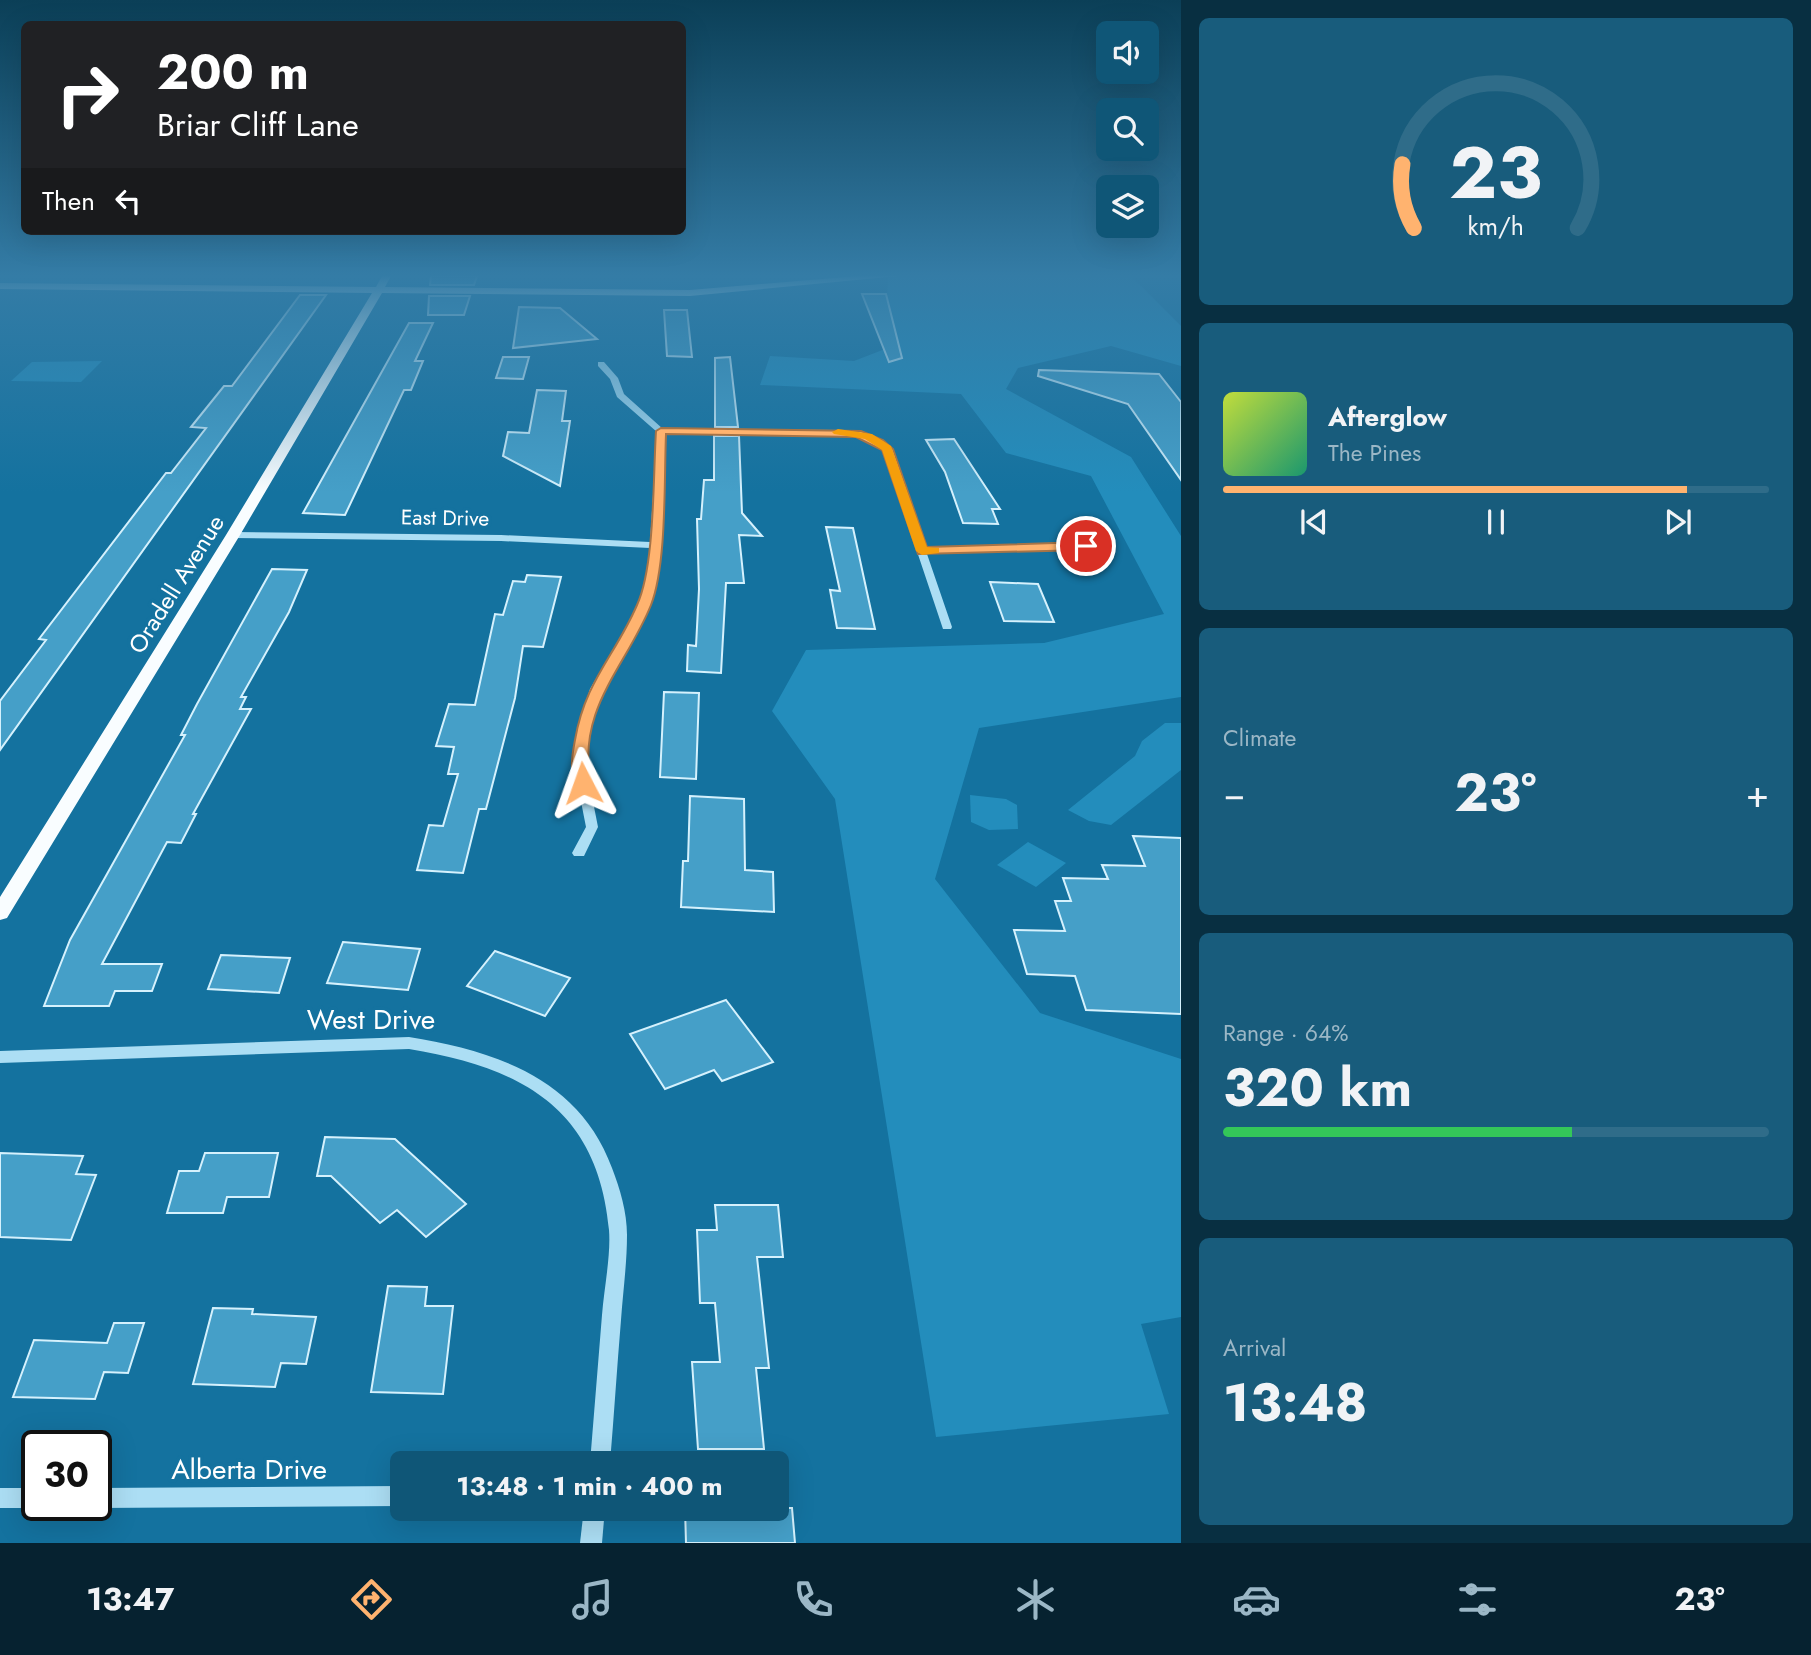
<!DOCTYPE html>
<html lang="en">
<head>
<meta charset="utf-8">
<style>
	:root { --surface:#0f5677; --page:#185c7c; --text:#f1f3f6; --muted:#9bb7c6; --line:#2f6c89; --accent:#ffb36f }
	body { margin:0; font-family:Jost,sans-serif; background:var(--page); color:var(--text); height:100vh; display:flex; flex-direction:column; font-size:26px; white-space:nowrap }
	* { box-sizing:border-box; margin:0 }
	p { font-size:23px; color:var(--muted) }
	.icon { flex:none; width:38px; height:38px; fill:none; stroke:currentColor; stroke-width:2; stroke-linecap:round; stroke-linejoin:round }
	.map { position:relative; flex:1; overflow:hidden }
	.panel { display:flex; flex-direction:column; gap:18px; padding:18px; background:#082f41; width:630px }
	.panel>* { flex:none }
	.banner { position:absolute; left:21px; top:21px; width:665px; height:214px; border-radius:10px; box-shadow:0 7px 28px #0002; background:#202124; color:#fff; overflow:hidden }
	.controls { position:absolute; left:1096px; top:21px; display:grid; gap:14px }
	.controls a { display:grid; place-items:center; width:63px; height:63px; border-radius:10px; background:var(--surface); box-shadow:0 7px 28px #0002; font-size:35px }
	.speed { position:absolute; left:21px; top:1430px; display:flex; gap:14px; font-size:35px; font-weight:700; text-align:center }
	.speed>* { display:grid; place-content:center; width:91px; height:91px; border-radius:50%; background:var(--surface); box-shadow:0 7px 28px #0002; line-height:1 }
	.speed .limit { border:4px solid #111; border-radius:10px; background:#fff; color:#111 }
	.pin { position:absolute; display:grid; place-items:center; width:60px; height:60px; color:#fff; margin:-30px; border:4px solid #fff; border-radius:50%; box-shadow:0 2px 7px #0007 }
	.me { position:absolute; width:77px; margin:-38px; rotate:356deg; stroke-linejoin:round; filter:drop-shadow(0 0 5px #0008) }
	.turn { display:flex; align-items:center; gap:24px; height:147px; padding:0 21px; font-size:32px }
	.turn .icon { width:91px; height:91px; stroke-width:2.5 }
	.turn b { display:block; font-size:49px; line-height:60px }
	.then { display:flex; align-items:center; height:66px; padding:0 21px; background:#0003; gap:14px; font-size:26px }
	.big { font-size:52px; font-weight:700; line-height:1.1 }
	.panel .card { flex:1; display:flex; flex-direction:column; justify-content:center; gap:10px; min-width:0; padding:0 24px; border-radius:10px; background:var(--page) }
	.panel .dial { align-items:center; gap:0 }
	.dial svg { height:182px; overflow:visible; fill:none; stroke:var(--line); stroke-width:7; stroke-linecap:round; text-anchor:middle }
	.dial text { fill:var(--text); stroke:none }
	.song { display:flex; align-items:center; gap:21px }
	.cover { width:84px; height:84px; border-radius:10px; background:linear-gradient(135deg,hsl(70 70% 55%),hsl(160 70% 35%)) }
	.played { height:7px; border-radius:4px; background:linear-gradient(90deg,var(--accent) 85%,var(--line) 85%) }
	.keys { display:flex; justify-content:space-around; direction:ltr }
	.heat { display:flex; justify-content:space-between; align-items:center; font-size:38px; direction:ltr }
	.charge { height:10px; border-radius:5px; background:linear-gradient(90deg,#34c759 64%,var(--line) 0) }
	.trip { position:absolute; left:390px; top:1451px; width:399px; height:70px; border-radius:10px; background:var(--surface); box-shadow:0 7px 28px #0002; font-weight:700; line-height:70px; text-align:center }
	.tab-bar { display:flex; height:112px; justify-content:space-around; align-items:center; background:#062230; color:var(--muted) }
	.tab-bar .icon { width:49px; height:49px }
	.tab-bar .on { color:var(--accent) }
	.tab-bar b { font-size:32px; color:var(--text) }
	main { display:flex; flex:1; min-height:0 }
	.map>svg:first-child { display:block }
	.green { fill:#238dbc }
	.building { fill:#459fc8; stroke:#d5f1fd; stroke-width:2 }
	.lines { fill:none; stroke-linecap:round; stroke-linejoin:round }
	.minor { fill:#acdef4; fill-rule:evenodd }
	.major { fill:#f9fdff; fill-rule:evenodd }
	.route { fill:#ffb36f; stroke:#a67448; stroke-width:2 }
	.slow { fill:#f59e0b }
	.labels { text-anchor:middle; dominant-baseline:central; stroke-width:7; stroke-linejoin:round; paint-order:stroke }
	.far-street-label { font-size:21px; fill:#fff; stroke:#14729f }
	.street-label { font-size:24px; fill:#fff; stroke:#14729f }
	.near-street-label { font-size:28px; fill:#fff; stroke:#14729f }
</style>
</head>
<body>
<main>
<div class="map">
<svg width="1181" height="1543" viewBox="0 0 1181 1543">
	<rect width="100%" height="100%" fill="#14729f"/>
	<g class="green">
		<polygon points="1131,276 1181,326 1181,366 1111,346 1018,368 1006,389 1131,457 1181,536 1181,697 979,728 935,879 1040,1013 1181,1059 1181,1317 1141,1324 1169,1414 936,1437 835,799 772,711 806,650 1044,643 1164,614 1091,476 1006,453 961,394 760,385 770,356 854,361 885,349 888,277"/>
		<polygon points="102,361 81,382 11,381 32,362"/>
		<polygon points="1165,723 1181,723 1181,770 1111,825 1089,821 1068,810 1135,756 1142,741"/>
		<polygon points="970,795 1006,799 1017,805 1018,829 989,830 971,822"/>
		<polygon points="1028,842 1066,863 1036,887 997,865"/>
	</g>
	<g class="building">
		<polygon points="431,276 477,276 474,285 430,285"/>
		<polygon points="862,294 886,294 902,358 889,362"/>
		<polygon points="300,295 326,295 0,750 0,701 46,640 39,639 166,473 171,473 206,428 191,427 224,386 232,386"/>
		<polygon points="429,296 470,296 464,315 428,315"/>
		<polygon points="519,307 560,308 597,339 513,348"/>
		<polygon points="664,310 687,310 692,357 667,356"/>
		<polygon points="409,323 433,323 415,361 423,361 411,390 404,390 345,515 303,513"/>
		<polygon points="503,357 529,357 523,379 496,378"/>
		<polygon points="730,357 738,427 715,427 715,358"/>
		<polygon points="1039,370 1159,374 1181,402 1181,480 1128,404 1038,376"/>
		<polygon points="537,390 566,391 562,421 570,421 560,486 503,456 508,432 529,433"/>
		<polygon points="714,436 739,436 742,513 762,536 739,535 744,583 726,583 721,673 687,671 688,645 696,646 699,589 697,519 701,519 704,480 714,480"/>
		<polygon points="954,439 1000,509 992,509 998,524 963,523 945,472 926,440"/>
		<polygon points="826,527 853,528 875,629 837,628 830,590 840,591"/>
		<polygon points="272,569 307,570 289,612 241,697 246,697 240,709 251,709 193,814 196,814 181,843 167,842 102,964 162,964 152,991 115,991 109,1006 44,1006 70,940 185,735 181,735 197,704"/>
		<polygon points="527,575 561,577 543,647 523,646 515,698 486,809 479,809 463,873 417,870 429,825 443,826 458,774 448,774 454,747 436,746 449,704 475,705 495,614 503,615 513,581 525,582"/>
		<polygon points="990,582 1038,584 1054,622 1004,621"/>
		<polygon points="664,692 699,693 696,779 660,777"/>
		<polygon points="690,796 744,799 745,870 773,872 774,912 681,907 683,861 688,861"/>
		<polygon points="1133,836 1181,838 1181,1014 1086,1010 1075,976 1027,974 1014,930 1065,931 1055,901 1071,901 1063,878 1108,879 1102,865 1145,866"/>
		<polygon points="343,942 420,949 408,990 327,983"/>
		<polygon points="495,951 570,978 545,1016 467,986"/>
		<polygon points="221,955 290,958 279,993 208,989"/>
		<polygon points="726,1000 773,1062 722,1081 714,1070 665,1089 630,1034"/>
		<polygon points="325,1137 395,1139 466,1204 426,1237 397,1210 380,1223 331,1176 317,1176"/>
		<polygon points="0,1153 83,1156 76,1174 96,1175 71,1240 0,1237"/>
		<polygon points="205,1153 278,1153 269,1197 227,1197 223,1213 167,1213 179,1171 199,1171"/>
		<polygon points="715,1205 778,1205 783,1257 757,1257 769,1368 756,1368 764,1449 698,1449 692,1362 720,1362 715,1303 700,1303 697,1230 717,1230"/>
		<polygon points="388,1286 427,1287 425,1306 453,1306 443,1394 371,1392"/>
		<polygon points="213,1308 253,1309 252,1314 316,1317 306,1364 281,1363 275,1387 193,1384"/>
		<polygon points="114,1323 144,1323 128,1373 104,1372 95,1399 13,1397 34,1340 107,1343"/>
		<polygon points="685,1508 792,1508 795,1543 686,1543"/>
	</g>
	<g class="lines">
		<g class="minor">
			<polygon points="598,362 604,362 618,378 624,394 663,429 843,430 871,435 890,447 925,548 1086,543 1091,546 1086,549 927,554 952,627 951,629 943,629 883,450 865,439 843,434 665,433 658,574 649,605 602,689 592,720 585,761 598,827 584,856 574,856 572,853 586,827 573,761 580,720 590,689 639,605 648,574 650,548 501,541 233,538 228,535 233,532 501,535 650,542 657,432 617,397 610,379 598,366"/>
			<path d="M409,1037c86,14 170,41 203,131 8,21 15,44 15,67 0,28 -4,57 -6,85 -4,47 -7,95 -11,143h-20c4,-49 8,-99 12,-148 2,-26 9,-60 7,-85 -11,-123 -89,-163 -200,-181l-409,14v-12z"/>
			<polygon points="402,1486 402,1506 96,1508 89,1505 96,1505 96,1488"/>
			<polygon points="0,1488 37,1488 37,1505 44,1505 37,1508 0,1508"/>
			<polygon points="584,1508 605,1508 602,1543 580,1543"/>
		</g>
		<polygon class="major" points="382,276 391,276 385,287 690,290 858,276 898,276 690,296 382,293 240,535 7,918 0,920 0,897 226,535 372,293 0,289 0,283 376,287"/>
	</g>
	<linearGradient id="sky" x2="0" y2="1"><stop stop-color="#0b3f57"/><stop offset="0.56" stop-color="#347ca6"/><stop offset="1" stop-color="#347ca6" stop-opacity="0"/></linearGradient>
	<rect width="1181" height="492" fill="url(#sky)"/>
	<path class="route" d="M661,428l200,3 22,9 10,9 34,98 159,-5 7,4 -7,4 -168,4 -36,-104 -26,-13 -190,-3c-2,46 1,130 -15,171 -25,62 -75,104 -60,178l-8,5 -6,-2c-8,-15 -5,-30 -2,-46 10,-59 40,-84 62,-135 18,-39 16,-128 19,-174z"/>
	<polygon class="slow" points="838,429 872,434 891,446 927,547 939,548 939,553 922,555 916,551 882,450 865,439 834,434 832,432"/>
	<g class="labels">
		<g class="far-street-label">
			<text transform="translate(445 518) rotate(1)">East Drive</text>
		</g>
		<g class="street-label">
			<text transform="translate(176 584) rotate(-58)">Oradell Avenue</text>
		</g>
		<g class="near-street-label">
			<text x="371" y="1019">West Drive</text>
			<text x="249" y="1469">Alberta Drive</text>
		</g>
	</g>
</svg>
<div class="controls">
<a><svg class="icon" aria-label="sound" viewBox="0 0 24 24"><path d="M4 9h4l5-4v14l-5-4H4zM17 9q2 3 0 6"/></svg></a>
<a><svg class="icon" aria-label="search" viewBox="0 0 24 24"><circle cx="10" cy="10" r="6"/><path d="M15 15l6 6"/></svg></a>
<a><svg class="icon" aria-label="layers" viewBox="0 0 24 24"><path d="M12 4l9 5-9 5-9-5zM3 14l9 5 9-5"/></svg></a>
</div>
<div class="speed"><div class="limit">30</div></div>
<div class="pin" style="left:1086px;top:546px;background:#d93025"><svg class="icon" aria-label="arrive" viewBox="0 0 24 24"><path d="M6 21V4h12l-3 4 3 4H6"/></svg></div>
<svg class="me" style="left:583px;top:783px" viewBox="-20 -20 40 40"><path d="M0-17L14 15 0 8-14 15z" fill="#ffb36f" stroke="#fff" stroke-width="4"/></svg>
<div class="trip">13:48 · 1 min · 400 m</div>
<div class="banner">
<div class="turn"><svg class="icon" aria-label="right" viewBox="0 0 24 24"><path d="M7 20v-9h11M14 6l5 5-5 5"/></svg><div><b>200 m</b>Briar Cliff Lane</div></div>
<div class="then">Then<svg class="icon" aria-label="left" viewBox="0 0 24 24"><path d="M17 20v-9H6M10 6l-5 5 5 5"/></svg></div>
</div>
</div>
<section class="panel">
<div class="card dial"><svg viewBox="0 0 100 80">
<path d="M14 69A42 42 0 1 1 86 69"/>
<path d="M14 69A42 42 0 0 1 9 41" stroke="#ffb36f"/>
<text x="50" y="56" font-size="32" font-weight="700">23</text>
<text x="50" y="72" font-size="11">km/h</text>
</svg></div>
<div class="card">
<div class="song"><i class="cover"></i><div><b>Afterglow</b><p>The Pines</p></div></div>
<div class="played"></div>
<div class="keys"><svg class="icon" aria-label="previous" viewBox="0 0 24 24"><path d="M18 5L8 12l10 7zM5 5v14"/></svg><svg class="icon" aria-label="pause" viewBox="0 0 24 24"><path d="M8 5v14M16 5v14"/></svg><svg class="icon" aria-label="next" viewBox="0 0 24 24"><path d="M6 5l10 7-10 7zM19 5v14"/></svg></div>
</div>
<div class="card"><p>Climate</p>
<div class="heat"><a>−</a><b class="big">23°</b><a>+</a></div>
</div>
<div class="card"><p>Range · 64%</p><b class="big">320 km</b><div class="charge"></div></div>
<div class="card"><p>Arrival</p><b class="big">13:48</b></div>
</section>
</main>
<nav class="tab-bar">
<b>13:47</b>
<svg class="icon on" aria-label="directions" viewBox="0 0 24 24"><path d="M12 3l9 9-9 9-9-9zM9 14v-3h6M13 9l2 2-2 2"/></svg>
<svg class="icon" aria-label="music" viewBox="0 0 24 24"><path d="M9 18V5l10-2v13"/><circle cx="6" cy="18" r="3"/><circle cx="16" cy="16" r="3"/></svg>
<svg class="icon" aria-label="phone" viewBox="0 0 24 24"><path d="M5 4h4l2 5-3 2q2 4 5 5l2-3 5 2v4C11 20 4 13 5 4z"/></svg>
<svg class="icon" aria-label="climate" viewBox="0 0 24 24"><path d="M12 3v18M4 7l16 10M4 17L20 7"/></svg>
<svg class="icon" aria-label="car" viewBox="0 0 24 24"><path d="M5 17H2v-5l4-1 3-4h7l3 4 3 1v5h-3M9 17h6M6 11h13"/><circle cx="7" cy="17" r="2"/><circle cx="17" cy="17" r="2"/></svg>
<svg class="icon" aria-label="filters" viewBox="0 0 24 24"><path d="M4 7h16M4 17h16"/><circle cx="9" cy="7" r="2"/><circle cx="15" cy="17" r="2"/></svg>
<b>23°</b>
</nav>
</body>
</html>
